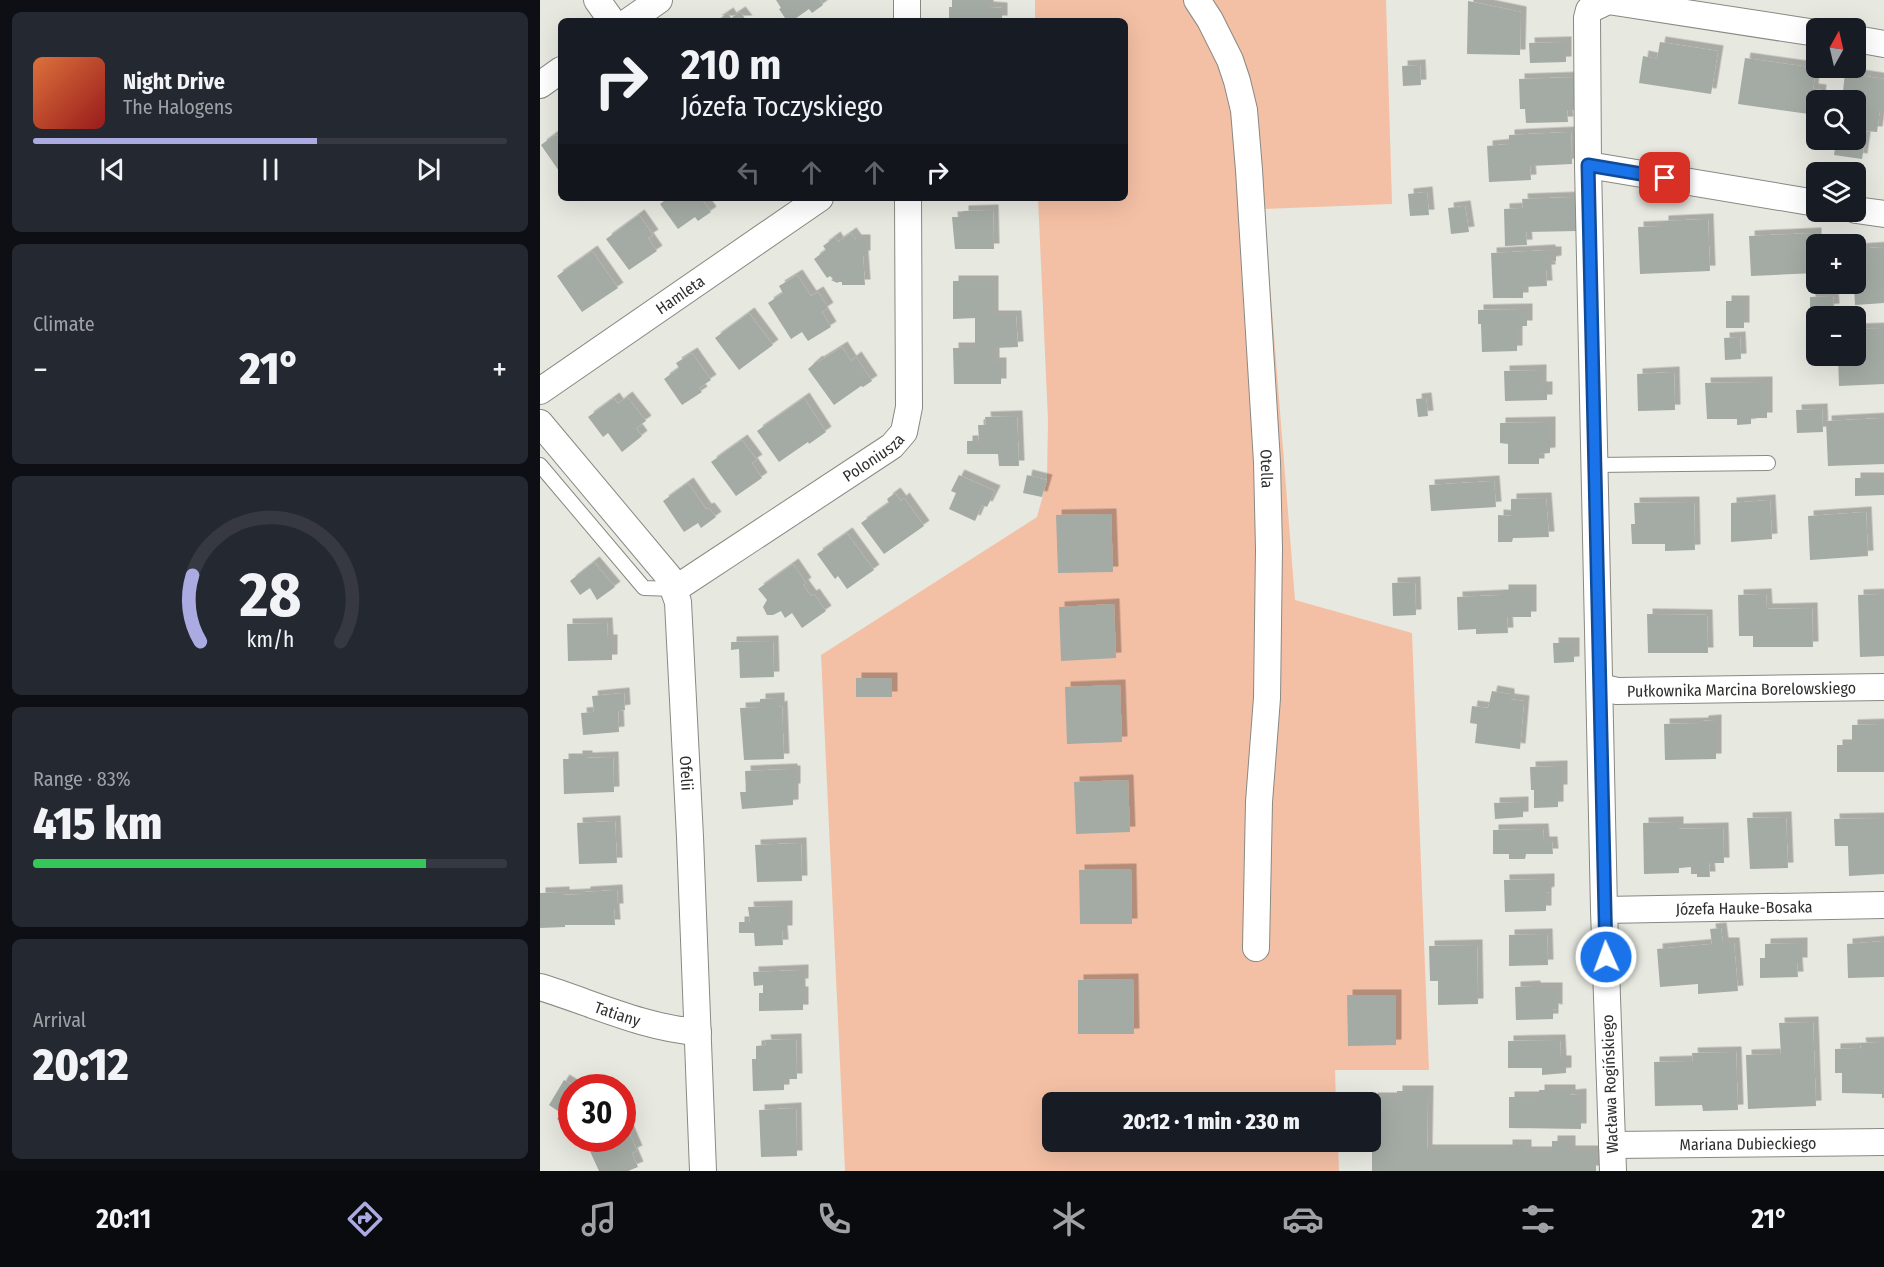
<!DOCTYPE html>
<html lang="en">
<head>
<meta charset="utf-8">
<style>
	:root { --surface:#171b24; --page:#242831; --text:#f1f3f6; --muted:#9ea1a6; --line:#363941; --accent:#ababe2 }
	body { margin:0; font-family:"Fira Sans Condensed",sans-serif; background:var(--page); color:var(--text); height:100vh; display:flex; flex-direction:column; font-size:22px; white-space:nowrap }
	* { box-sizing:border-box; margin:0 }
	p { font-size:20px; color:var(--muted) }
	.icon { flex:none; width:33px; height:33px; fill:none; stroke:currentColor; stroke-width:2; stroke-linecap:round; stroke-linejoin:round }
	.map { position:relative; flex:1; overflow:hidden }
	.sheet { display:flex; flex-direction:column; gap:12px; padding:12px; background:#0d0f14; width:540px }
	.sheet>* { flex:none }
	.guide { position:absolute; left:18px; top:18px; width:570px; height:183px; border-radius:9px; box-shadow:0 6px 24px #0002; background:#171b24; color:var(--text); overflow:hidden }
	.needle { width:39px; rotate:8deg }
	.buttons { position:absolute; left:1266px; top:18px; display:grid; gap:12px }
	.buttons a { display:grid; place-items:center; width:60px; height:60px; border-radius:9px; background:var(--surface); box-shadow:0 6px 24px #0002; font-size:30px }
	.speed { position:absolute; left:18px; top:1074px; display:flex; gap:12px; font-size:30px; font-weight:700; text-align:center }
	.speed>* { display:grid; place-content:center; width:78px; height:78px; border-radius:50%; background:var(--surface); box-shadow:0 6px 24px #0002; line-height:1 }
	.speed .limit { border:9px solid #d22; background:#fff; color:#111 }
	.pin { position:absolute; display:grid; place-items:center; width:51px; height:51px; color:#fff; margin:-26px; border-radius:12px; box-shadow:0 3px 9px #0006 }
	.me { position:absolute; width:66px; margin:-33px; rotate:358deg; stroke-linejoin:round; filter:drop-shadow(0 0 4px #0008) }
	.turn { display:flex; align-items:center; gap:21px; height:126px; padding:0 24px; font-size:27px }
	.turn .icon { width:78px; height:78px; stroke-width:2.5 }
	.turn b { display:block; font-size:42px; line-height:51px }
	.lanes { display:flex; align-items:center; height:57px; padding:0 24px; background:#0003; justify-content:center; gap:30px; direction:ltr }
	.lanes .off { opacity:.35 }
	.big { font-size:45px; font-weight:800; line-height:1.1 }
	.sheet .widget { flex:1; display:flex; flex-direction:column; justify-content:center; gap:9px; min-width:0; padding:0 21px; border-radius:9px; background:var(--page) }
	.sheet .dial { align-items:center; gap:0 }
	.dial svg { height:156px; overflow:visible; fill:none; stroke:var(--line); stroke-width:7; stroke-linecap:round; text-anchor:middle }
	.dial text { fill:var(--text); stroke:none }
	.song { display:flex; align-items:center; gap:18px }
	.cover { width:72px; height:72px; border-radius:9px; background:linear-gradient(135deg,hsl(20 70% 55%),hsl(0 70% 35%)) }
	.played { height:6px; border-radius:3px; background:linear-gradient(90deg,var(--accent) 60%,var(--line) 60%) }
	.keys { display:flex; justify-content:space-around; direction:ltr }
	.heat { display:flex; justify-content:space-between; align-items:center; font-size:33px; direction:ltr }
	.charge { height:9px; border-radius:4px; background:linear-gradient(90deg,#34c759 83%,var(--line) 0) }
	.trip { position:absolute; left:502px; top:1092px; width:339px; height:60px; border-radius:9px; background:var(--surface); box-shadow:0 6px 24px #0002; font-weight:800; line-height:60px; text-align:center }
	.tab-bar { display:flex; height:96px; justify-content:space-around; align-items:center; background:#090b0e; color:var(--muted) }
	.tab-bar .icon { width:42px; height:42px }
	.tab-bar .on { color:var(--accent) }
	.tab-bar b { font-size:27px; color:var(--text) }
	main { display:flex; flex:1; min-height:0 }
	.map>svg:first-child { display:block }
	.green { fill:#f4c0a5 }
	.building { fill:#a4aaa4; filter:url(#shadow) }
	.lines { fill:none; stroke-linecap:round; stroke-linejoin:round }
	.service-casing { stroke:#888982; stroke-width:16 }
	.minor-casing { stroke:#888982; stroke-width:28 }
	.service { stroke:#fff; stroke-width:14 }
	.minor { stroke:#fff; stroke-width:26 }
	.route-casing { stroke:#114b97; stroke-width:15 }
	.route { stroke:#1a73e8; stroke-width:10 }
	.labels { text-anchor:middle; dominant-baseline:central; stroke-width:4.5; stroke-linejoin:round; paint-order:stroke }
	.street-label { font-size:16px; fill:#2f302d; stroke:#fff }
</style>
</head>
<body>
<main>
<section class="sheet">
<div class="widget">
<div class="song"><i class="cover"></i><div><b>Night Drive</b><p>The Halogens</p></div></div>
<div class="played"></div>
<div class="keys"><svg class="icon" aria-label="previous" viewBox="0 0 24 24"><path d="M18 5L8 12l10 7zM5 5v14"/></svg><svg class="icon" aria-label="pause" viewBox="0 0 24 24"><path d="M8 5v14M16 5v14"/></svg><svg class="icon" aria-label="next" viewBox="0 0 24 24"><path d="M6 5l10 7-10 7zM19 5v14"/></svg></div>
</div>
<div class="widget"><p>Climate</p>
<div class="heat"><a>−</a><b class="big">21°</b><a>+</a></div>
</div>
<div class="widget dial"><svg viewBox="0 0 100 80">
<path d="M14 69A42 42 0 1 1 86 69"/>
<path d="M14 69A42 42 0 0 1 10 35" stroke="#ababe2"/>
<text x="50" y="56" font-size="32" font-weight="700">28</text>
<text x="50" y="72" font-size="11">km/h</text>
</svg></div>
<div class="widget"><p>Range · 83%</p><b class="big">415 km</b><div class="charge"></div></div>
<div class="widget"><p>Arrival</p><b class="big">20:12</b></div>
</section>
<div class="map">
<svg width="1344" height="1171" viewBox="0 0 1344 1171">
	<defs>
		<filter id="shadow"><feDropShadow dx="5.5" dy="-5.5" stdDeviation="0" flood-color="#0004"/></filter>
	</defs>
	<rect width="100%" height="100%" fill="#e7e8e0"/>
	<polygon class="green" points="495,0 846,0 852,204 724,209 755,600 872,633 889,1070 795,1070 796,1102 513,1102 513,1142 798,1142 799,1171 305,1171 281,655 497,517 507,480 508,420 498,198 585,198 585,21 495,21"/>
	<g class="building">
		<polygon points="236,0 280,0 283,5 272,13 269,9 252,21 247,21 239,9 241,8"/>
		<polygon points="412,0 448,0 448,7 462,8 462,21 409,21 409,7 412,7"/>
		<polygon points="928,1 981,12 980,55 927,54"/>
		<polygon points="200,12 207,21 176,21 188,13 191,18"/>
		<polygon points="1026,42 1026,62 990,63 989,43"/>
		<polygon points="1120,42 1178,51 1171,94 1099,83 1103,56 1117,59"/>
		<polygon points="1205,58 1276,68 1273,89 1281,90 1280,100 1276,100 1276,115 1198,104"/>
		<polygon points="880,65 881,85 863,86 862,66"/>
		<polygon points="1305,73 1344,79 1344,109 1340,109 1337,132 1326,131 1322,159 1294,155 1296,140 1316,140 1316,100 1302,100"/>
		<polygon points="1040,77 1040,110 1027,110 1028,122 986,123 985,109 980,109 979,79"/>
		<polygon points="1031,132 1032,164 990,166 991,180 949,182 947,146 969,144 969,135"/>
		<polygon points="21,133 21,174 1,145 16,134 17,136"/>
		<polygon points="887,192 889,215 870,216 868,194"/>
		<polygon points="1036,197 1037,231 986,232 987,245 965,246 964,209 983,208 982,199"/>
		<polygon points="128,198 161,198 171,212 158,221 155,217 138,229 120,204"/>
		<polygon points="925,206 929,232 911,234 908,208"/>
		<polygon points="453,210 454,249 415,249 412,217 423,217 423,211"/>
		<polygon points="99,215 113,235 108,238 117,251 89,270 66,239"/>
		<polygon points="1168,219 1170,271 1100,274 1098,227 1123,226 1123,221"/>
		<polygon points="311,233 316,240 325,240 325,256 323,256 325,285 302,285 302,282 298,282 298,283 295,282 291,280 293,279 290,276 287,278 274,259 286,250 283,246 295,237 298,242"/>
		<polygon points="1276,233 1276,273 1211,276 1209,236"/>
		<polygon points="1344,247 1344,303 1315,305 1314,288 1304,289 1303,284 1316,284 1316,249"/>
		<polygon points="1010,250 1010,252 1016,252 1016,261 1010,262 1010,270 1006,270 1007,286 983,287 983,298 953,298 951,253"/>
		<polygon points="52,251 78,288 42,312 17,276"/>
		<polygon points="257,275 271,296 278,292 288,308 282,312 291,327 268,341 262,332 251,339 228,303 243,293 239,286"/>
		<polygon points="413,281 453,281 453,316 476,316 478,347 454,348 454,363 461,363 461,384 414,384 413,348 435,348 435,318 413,319"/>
		<polygon points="1293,296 1294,309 1270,311 1270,297"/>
		<rect x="1186" y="301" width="18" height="27"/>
		<polygon points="987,309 987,326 977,326 977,351 942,352 941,324 938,324 938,310"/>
		<polygon points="209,313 233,345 199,370 175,338"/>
		<polygon points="1344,328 1344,384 1299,386 1298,356 1316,356 1316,329"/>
		<polygon points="1200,337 1201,359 1185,360 1184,338"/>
		<polygon points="302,347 311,361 316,357 332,381 323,387 321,386 294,405 268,369 277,361 278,362"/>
		<polygon points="152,353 171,380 159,388 162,392 142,405 124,379 139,368 136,363"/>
		<polygon points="1001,370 1001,387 1007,387 1007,400 965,401 964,371"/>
		<polygon points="1134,372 1135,410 1098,411 1097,374"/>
		<polygon points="1227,382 1227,418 1211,418 1211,424 1197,425 1197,419 1167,419 1165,383"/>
		<polygon points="87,397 106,421 96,428 102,436 82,452 68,433 63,437 48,417 74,398 78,404"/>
		<polygon points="264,398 286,432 269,444 268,442 239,462 217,431"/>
		<polygon points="886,398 888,416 878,417 876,399"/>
		<polygon points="1282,409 1283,432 1257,433 1256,410"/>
		<polygon points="477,416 479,466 459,466 458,454 427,454 427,441 439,441 438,425 446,425 445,417"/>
		<polygon points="1344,418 1344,464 1288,466 1286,421"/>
		<polygon points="1010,422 1010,453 999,454 999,464 968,464 968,444 960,443 960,423"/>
		<polygon points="202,440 217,460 212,463 222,478 196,496 171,462"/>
		<polygon points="419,475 455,491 447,507 442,505 435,521 409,509 416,493 411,491"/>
		<polygon points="487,475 507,480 502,497 483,493"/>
		<polygon points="1315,478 1344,478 1344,495 1315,496"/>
		<polygon points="954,481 956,507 891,511 889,485"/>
		<polygon points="148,483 166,509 169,508 176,517 161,528 158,523 144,532 123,501"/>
		<polygon points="355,493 361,501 364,498 384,526 344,554 321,523 349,503 347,499"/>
		<polygon points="1006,498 1009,537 973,538 972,542 958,542 958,515 971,516 971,499"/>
		<polygon points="1230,500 1232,539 1191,542 1191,503"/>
		<polygon points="1154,502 1155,550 1125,551 1125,544 1092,544 1091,524 1095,524 1094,503"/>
		<polygon points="1326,512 1328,556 1270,560 1268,516"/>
		<polygon points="571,514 573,572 518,573 516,515"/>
		<polygon points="307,533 334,570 307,589 298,576 295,579 277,554"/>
		<polygon points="54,562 75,587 57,600 50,588 40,595 30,581"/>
		<polygon points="253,564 266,583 263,585 271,596 274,594 286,611 262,628 252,613 245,618 241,611 233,615 227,615 223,607 227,600 218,589"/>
		<polygon points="875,582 876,615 853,616 852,583"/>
		<polygon points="963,590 991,590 991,617 967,617 968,633 936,634 936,629 918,630 917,597 963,595"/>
		<polygon points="1226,594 1227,609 1272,608 1273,647 1213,647 1213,636 1199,636 1198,595"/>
		<polygon points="1344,594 1344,656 1320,657 1318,595"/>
		<polygon points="574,604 576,658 521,661 519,607"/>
		<polygon points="1107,614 1167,615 1168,653 1108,653"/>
		<polygon points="67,623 68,640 72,640 72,660 28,661 27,624"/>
		<polygon points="233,641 234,677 200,678 199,649 191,650 191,642"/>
		<polygon points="1013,643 1034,643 1034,662 1014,663"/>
		<rect x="316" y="678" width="36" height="19"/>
		<polygon points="580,685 582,742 527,744 525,687"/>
		<polygon points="952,691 969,694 969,699 984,701 980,749 935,743 937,724 930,723 932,706 948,708"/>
		<polygon points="84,693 85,710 78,711 79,732 43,735 41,713 54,712 52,696"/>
		<polygon points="239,698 239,707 242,706 244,759 204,760 200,708 220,707 220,699"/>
		<polygon points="1176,720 1176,759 1125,760 1124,724 1163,723 1163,721"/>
		<polygon points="1344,724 1344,772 1297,772 1297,745 1312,745 1312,725"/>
		<polygon points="37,756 47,756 47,758 73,757 74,792 24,794 23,759 37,759"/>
		<polygon points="1022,766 1022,790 1018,790 1018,807 994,808 994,790 991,790 990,767"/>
		<polygon points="252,769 252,771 255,771 255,789 253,789 253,805 202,809 200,792 206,792 205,771"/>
		<polygon points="588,780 590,832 536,834 534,782"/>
		<polygon points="983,802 983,817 955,819 954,803"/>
		<polygon points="1246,817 1248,868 1210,869 1207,818"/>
		<polygon points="1344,818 1344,874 1309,876 1308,846 1295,846 1294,819"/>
		<polygon points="75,821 77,863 39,864 37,823"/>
		<polygon points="1138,822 1138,829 1183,828 1184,863 1169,863 1170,877 1157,877 1157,874 1151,874 1151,867 1139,868 1139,873 1104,874 1103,823"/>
		<polygon points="1003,829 1004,842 1012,842 1013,854 986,854 985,859 969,859 969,854 953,854 953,830"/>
		<polygon points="261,843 262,881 217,882 215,845"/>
		<polygon points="591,869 592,924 540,924 539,870"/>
		<polygon points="1009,879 1009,892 1006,893 1006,911 965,912 964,880"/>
		<polygon points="77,890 78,909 74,909 75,925 25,925 25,927 0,928 0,893 24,892 24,895 45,894 45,892"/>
		<polygon points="247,906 247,931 242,931 243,945 215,946 214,933 199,933 199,922 210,922 208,907"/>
		<polygon points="1181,928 1183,943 1194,943 1198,991 1158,994 1158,984 1120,987 1117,949 1172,944 1170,929"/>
		<polygon points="1007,934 1008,965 969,966 969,935"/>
		<polygon points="1344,941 1344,977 1308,978 1307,944"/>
		<polygon points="1262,943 1262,963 1257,963 1258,977 1220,978 1220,958 1225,958 1225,944"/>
		<polygon points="937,945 938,1004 898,1005 898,981 890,981 889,946"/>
		<polygon points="263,970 263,984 260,984 260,992 263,992 263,1010 219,1011 219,993 223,993 223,985 214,986 213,972"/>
		<polygon points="593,979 594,1034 538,1034 538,980"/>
		<polygon points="995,986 995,988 1017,988 1017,1010 1013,1009 1013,1019 976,1020 975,987"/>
		<polygon points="807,995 856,995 856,1045 808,1046"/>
		<polygon points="1273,1022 1276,1106 1208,1109 1206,1055 1241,1054 1239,1023"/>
		<polygon points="256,1039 257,1079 244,1079 244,1090 213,1091 212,1059 216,1059 216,1046 226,1045 225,1040"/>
		<polygon points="1020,1040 1021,1061 1026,1061 1026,1073 1002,1075 1002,1068 968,1068 968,1041"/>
		<polygon points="1344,1042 1344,1098 1342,1098 1342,1094 1302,1093 1302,1073 1295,1073 1295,1049 1321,1048 1320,1043"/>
		<polygon points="1196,1052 1198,1110 1163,1111 1162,1105 1115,1106 1114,1062 1153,1061 1152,1053"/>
		<polygon points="24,1080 37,1088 32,1088 32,1128 17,1119 21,1113 9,1105"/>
		<polygon points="999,1090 1030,1090 1030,1095 1041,1094 1041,1129 969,1128 969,1097 999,1097"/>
		<polygon points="857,1091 888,1091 887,1150 967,1150 967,1145 986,1145 986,1152 1012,1152 1012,1141 1030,1141 1030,1151 1056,1151 1056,1171 832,1171 832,1098 857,1098"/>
		<polygon points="256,1108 257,1156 221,1157 219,1110"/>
		<polygon points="88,1130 97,1151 92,1153 98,1167 88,1171 59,1171 49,1149 70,1138 82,1138 82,1133"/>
	</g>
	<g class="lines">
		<g class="service-casing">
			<g id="service">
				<polyline points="0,465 104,588 135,589"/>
				<polyline points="1055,465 1228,463"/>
			</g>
		</g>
		<g class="minor-casing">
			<g id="minor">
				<polyline points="57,0 72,21"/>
				<path id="s1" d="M657,0l13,20 20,40 7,21 7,29 5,60 18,292 2,87 -2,149 -8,104 -3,146"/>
				<polyline points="89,21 119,0"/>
				<polyline points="367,21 367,0"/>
				<polyline points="1316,39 1344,44"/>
				<polyline points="0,85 21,70"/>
				<polyline points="1048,165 1276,203"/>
				<polyline points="1316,210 1344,214"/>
				<path id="s2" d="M0,391l280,-193"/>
				<path id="s3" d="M0,423l129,154 9,25 12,235 13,334"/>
				<path id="s4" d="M135,589l217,-143 12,-14 5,-25 -1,-209"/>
				<path id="s5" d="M1060,687l17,4 267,-4"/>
				<path id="s6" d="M1064,910l280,-5"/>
				<path id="s7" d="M0,987c52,16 104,41 158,45"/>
				<path id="s8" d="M1072,1145l272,-3"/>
				<polyline points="1073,1171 1064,910 1048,165 1047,18 1049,10 1068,1 1276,33"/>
			</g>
		</g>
		<use href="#service" class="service"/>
		<use href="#minor" class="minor"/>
	</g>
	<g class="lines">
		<g class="route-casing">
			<polyline id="route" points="1066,957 1048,165 1125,178"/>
		</g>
		<use href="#route" class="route"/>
	</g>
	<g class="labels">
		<g class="street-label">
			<text stroke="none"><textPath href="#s2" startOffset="170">Hamleta</textPath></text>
			<text stroke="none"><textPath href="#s4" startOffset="238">Poloniusza</textPath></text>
			<text stroke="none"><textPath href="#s1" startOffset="480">Otella</textPath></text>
			<text stroke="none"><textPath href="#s5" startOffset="142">Pułkownika Marcina Borelowskiego</textPath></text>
			<text stroke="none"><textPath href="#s3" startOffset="399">Ofelii</textPath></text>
			<text stroke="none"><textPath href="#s6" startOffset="140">Józefa Hauke-Bosaka</textPath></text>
			<text stroke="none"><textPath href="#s7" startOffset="82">Tatiany</textPath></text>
			<text transform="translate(1070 1084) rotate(-92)">Wacława Rogińskiego</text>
			<text stroke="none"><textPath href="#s8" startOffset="136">Mariana Dubieckiego</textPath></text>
		</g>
	</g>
</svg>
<div class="buttons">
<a><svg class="needle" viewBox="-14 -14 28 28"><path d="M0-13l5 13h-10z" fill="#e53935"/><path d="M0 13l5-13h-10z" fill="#9ea1a6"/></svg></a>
<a><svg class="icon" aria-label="search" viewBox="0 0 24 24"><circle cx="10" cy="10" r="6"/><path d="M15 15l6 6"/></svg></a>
<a><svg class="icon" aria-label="layers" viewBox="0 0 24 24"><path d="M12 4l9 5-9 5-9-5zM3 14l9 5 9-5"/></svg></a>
<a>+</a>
<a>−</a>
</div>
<div class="speed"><div class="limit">30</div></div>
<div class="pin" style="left:1125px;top:178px;background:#d93025"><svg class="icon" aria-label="arrive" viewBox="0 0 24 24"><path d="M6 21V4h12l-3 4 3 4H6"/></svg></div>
<svg class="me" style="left:1066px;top:957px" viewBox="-20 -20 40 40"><circle r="17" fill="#1a73e8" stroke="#fff" stroke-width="3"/><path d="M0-11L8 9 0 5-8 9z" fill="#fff"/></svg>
<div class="trip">20:12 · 1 min · 230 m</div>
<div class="guide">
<div class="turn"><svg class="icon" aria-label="right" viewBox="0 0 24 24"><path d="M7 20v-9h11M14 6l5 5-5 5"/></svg><div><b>210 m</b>Józefa Toczyskiego</div></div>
<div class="lanes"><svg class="icon off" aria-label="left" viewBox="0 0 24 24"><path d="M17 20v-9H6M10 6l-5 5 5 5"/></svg><svg class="icon off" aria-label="ahead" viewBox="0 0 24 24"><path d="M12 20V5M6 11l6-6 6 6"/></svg><svg class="icon off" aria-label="ahead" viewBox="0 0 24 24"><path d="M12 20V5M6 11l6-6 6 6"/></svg><svg class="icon" aria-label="right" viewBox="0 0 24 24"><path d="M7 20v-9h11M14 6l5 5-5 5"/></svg></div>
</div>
</div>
</main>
<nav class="tab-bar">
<b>20:11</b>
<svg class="icon on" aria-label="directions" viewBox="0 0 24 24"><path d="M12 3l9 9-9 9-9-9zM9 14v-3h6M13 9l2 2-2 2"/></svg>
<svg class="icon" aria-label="music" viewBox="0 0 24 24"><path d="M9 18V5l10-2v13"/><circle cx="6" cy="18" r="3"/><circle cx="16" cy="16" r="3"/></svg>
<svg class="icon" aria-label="phone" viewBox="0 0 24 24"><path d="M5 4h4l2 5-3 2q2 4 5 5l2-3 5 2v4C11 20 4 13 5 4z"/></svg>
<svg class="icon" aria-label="climate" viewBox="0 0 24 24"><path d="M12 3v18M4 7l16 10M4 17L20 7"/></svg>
<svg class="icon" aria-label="car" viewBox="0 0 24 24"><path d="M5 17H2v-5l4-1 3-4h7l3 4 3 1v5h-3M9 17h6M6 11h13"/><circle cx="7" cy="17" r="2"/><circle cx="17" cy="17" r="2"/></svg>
<svg class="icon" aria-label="filters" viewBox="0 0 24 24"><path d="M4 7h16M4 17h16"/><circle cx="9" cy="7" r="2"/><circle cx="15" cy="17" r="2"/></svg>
<b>21°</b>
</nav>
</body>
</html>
